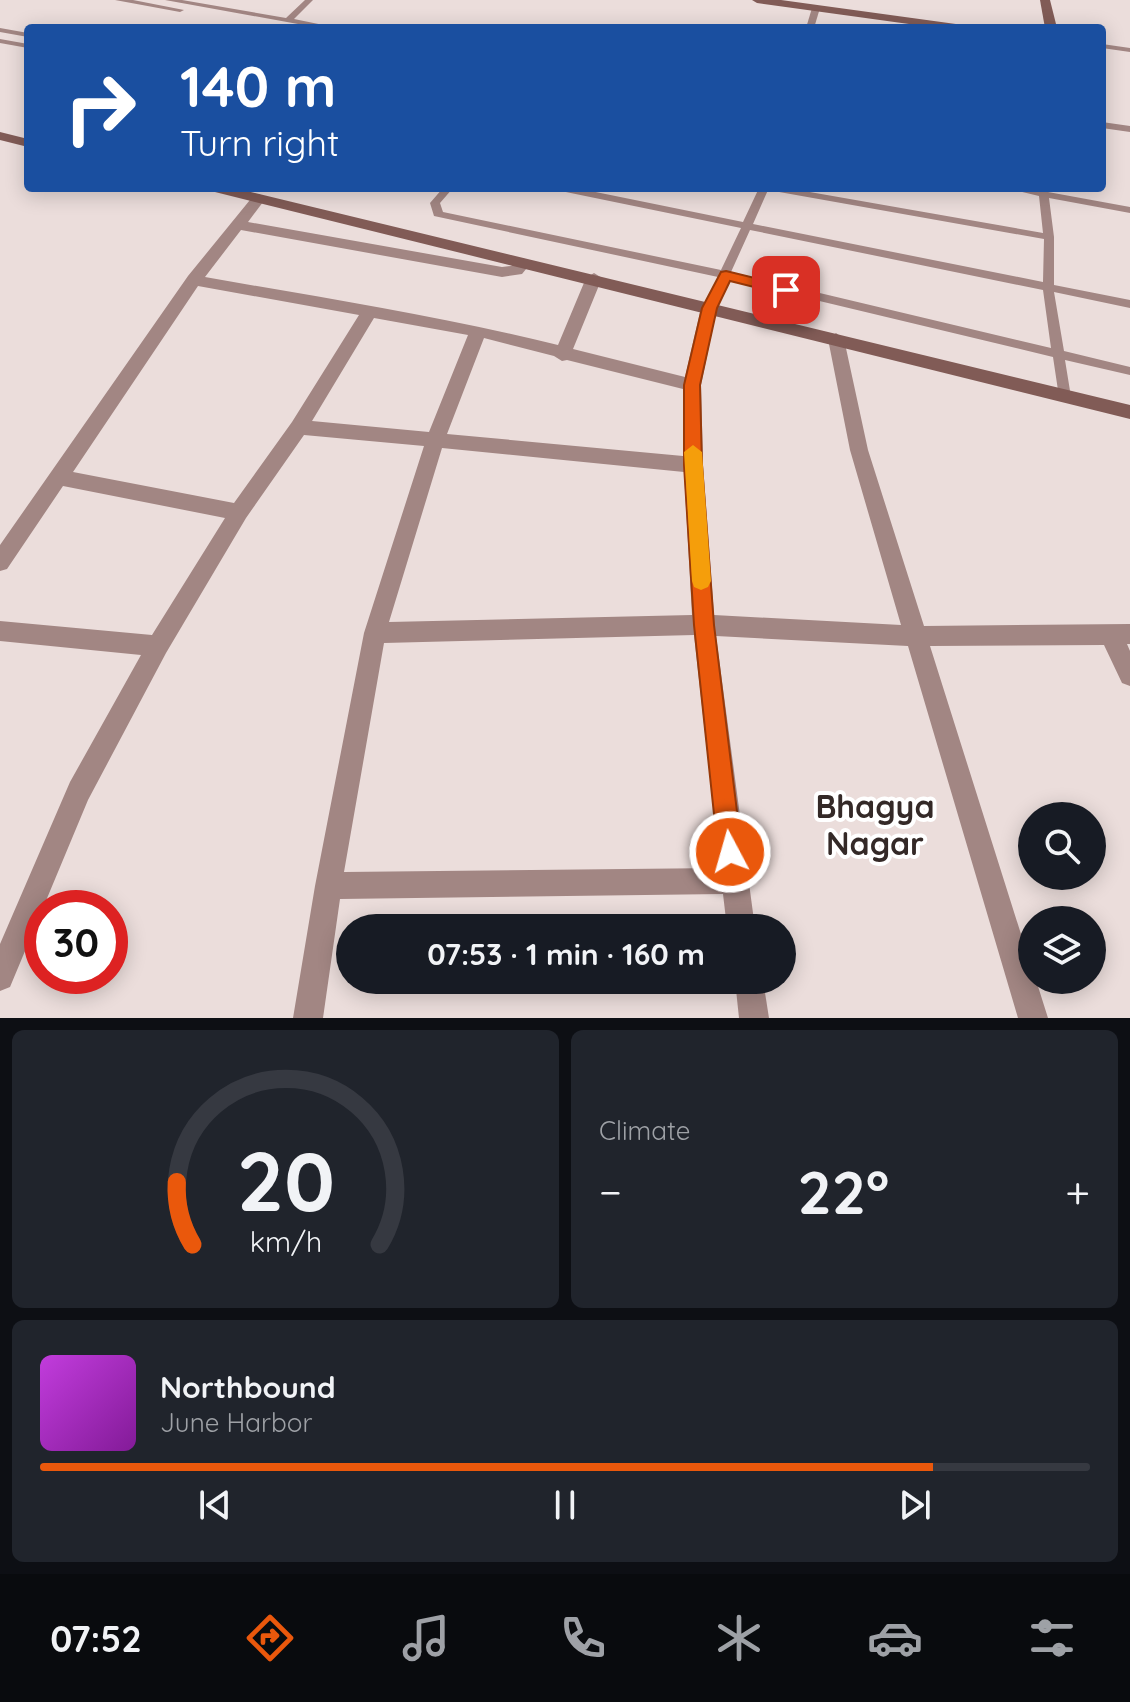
<!DOCTYPE html>
<html lang="en">
<head>
<meta charset="utf-8">
<style>
	:root { --surface:#171b24; --page:#20242c; --text:#f1f3f6; --muted:#9ea1a6; --line:#363941; --accent:#ea580c }
	body { margin:0; font-family:Quicksand,sans-serif; background:var(--page); color:var(--text); height:100vh; display:flex; flex-direction:column; font-size:30px; white-space:nowrap }
	* { box-sizing:border-box; margin:0 }
	p { font-size:26px; color:var(--muted) }
	.icon { flex:none; width:44px; height:44px; fill:none; stroke:currentColor; stroke-width:2; stroke-linecap:round; stroke-linejoin:round }
	.map { position:relative; height:1018px; overflow:hidden }
	.side { display:flex; flex-direction:column; gap:12px; padding:12px; background:#0d0f14; flex:1 }
	.side>* { flex:none }
	.banner { position:absolute; left:24px; top:24px; width:1082px; height:168px; border-radius:8px; box-shadow:0 4px 20px #0003; background:#1a4fa0; color:#fff; overflow:hidden }
	.buttons { position:absolute; left:1018px; top:802px; display:grid; gap:16px }
	.buttons a { display:grid; place-items:center; width:88px; height:88px; border-radius:50%; background:var(--surface); box-shadow:0 4px 20px #0003; font-size:40px }
	.speed { position:absolute; left:24px; top:890px; display:flex; gap:16px; font-size:40px; font-weight:700; text-align:center }
	.speed>* { display:grid; place-content:center; width:104px; height:104px; border-radius:50%; background:var(--surface); box-shadow:0 4px 20px #0003; line-height:1 }
	.speed .limit { border:12px solid #d22; background:#fff; color:#111 }
	.pin { position:absolute; display:grid; place-items:center; width:68px; height:68px; color:#fff; margin:-34px; border-radius:16px; box-shadow:0 4px 12px #0006 }
	.me { position:absolute; width:88px; margin:-44px; rotate:354deg; stroke-linejoin:round; filter:drop-shadow(0 0 6px #0008) }
	.turn { display:flex; align-items:center; gap:28px; height:168px; padding:0 24px; font-size:36px }
	.turn .icon { width:104px; height:104px; stroke-width:2.5 }
	.turn b { display:block; font-size:56px; line-height:68px }
	.big { font-size:60px; font-weight:700; line-height:1.1 }
	.side .tile { flex:1; display:flex; flex-direction:column; justify-content:center; gap:12px; min-width:0; padding:0 28px; border-radius:12px; background:var(--page) }
	.side .dial { align-items:center; gap:0 }
	.dial svg { height:208px; overflow:visible; fill:none; stroke:var(--line); stroke-width:7; stroke-linecap:round; text-anchor:middle }
	.dial text { fill:var(--text); stroke:none }
	.song { display:flex; align-items:center; gap:24px }
	.cover { width:96px; height:96px; border-radius:12px; background:linear-gradient(135deg,hsl(290 70% 55%),hsl(290 70% 35%)) }
	.played { height:8px; border-radius:4px; background:linear-gradient(90deg,var(--accent) 85%,var(--line) 85%) }
	.keys { display:flex; justify-content:space-around; direction:ltr }
	.heat { display:flex; justify-content:space-between; align-items:center; font-size:44px; direction:ltr }
	.side .tiles { flex:1; display:grid; gap:12px; grid-template-columns:1fr 1fr }
	.tile:last-child { grid-column:span 2 }
	.trip { position:absolute; left:336px; top:914px; width:460px; height:80px; border-radius:40px; background:var(--surface); box-shadow:0 4px 20px #0003; font-weight:700; line-height:80px; text-align:center }
	.tabs { display:flex; height:128px; justify-content:space-around; align-items:center; background:#090b0e; color:var(--muted) }
	.tabs .icon { width:56px; height:56px }
	.tabs .active { color:var(--accent) }
	.tabs b { font-size:36px; color:var(--text) }
	.map>svg:first-child { display:block }
	.lines { fill:none; stroke-linecap:round; stroke-linejoin:round }
	.lane { fill:#a28683; fill-rule:evenodd }
	.street { fill:#a28683; fill-rule:evenodd }
	.secondary { fill:#815b56; fill-rule:evenodd }
	.route { fill:#ea580c; stroke:#983908; stroke-width:2 }
	.slow { fill:#f59e0b }
	.labels { text-anchor:middle; dominant-baseline:central; stroke-width:8; stroke-linejoin:round; paint-order:stroke }
	.near-neighbourhood-label { font-size:32px; font-weight:bold; fill:#342927; stroke:#fff }
</style>
</head>
<body>
<div class="map">
<svg width="1130" height="1018" viewBox="0 0 1130 1018">
	<rect width="100%" height="100%" fill="#ebdddb"/>
	<g class="lines">
		<g class="lane">
			<polygon points="115,0 133,0 184,10 180,12"/>
			<polygon points="165,0 182,0 286,18 305,0 313,0 294,19 338,28 320,28"/>
			<polygon points="816,6 820,8 814,28 806,28 812,8"/>
			<polygon points="0,28 28,33 28,37 0,32"/>
			<polygon points="0,39 28,44 28,48 0,43"/>
			<polygon points="1102,44 1130,48 1130,52 1102,48"/>
			<polygon points="1102,122 1130,126 1130,132 1102,128"/>
			<path d="M443,188h10l-13,15 3,9 278,58 20,-42 -180,-37 -5,-3h20l167,34 16,-34h28l256,45 -4,-37 -33,-8 32,2v-2h10v4l82,15v6l-81,-15 5,39v48l76,15v8l-76,-16 10,59 66,16v8l-65,-15 6,37 -6,5 -6,-5 -6,-40 -325,-78 -13,29 -6,4 -6,-4 15,-31 -284,-61 -4,-13zM768,190l276,49 -1,43 -290,-58zM750,230l293,60 8,58 -320,-76z"/>
		</g>
		<g class="street">
			<path d="M259,194l7,4 -18,24 254,45 9,-1 12,-8 8,5 -9,11 -20,3 -261,-47 -36,47c119,21 235,39 353,68l28,-67 8,-5 8,5 -29,71 112,28 16,-69 8,-6 6,2 2,4 -16,77 2,80 11,150 187,10 -51,-175 -22,-111 8,-6 8,6 24,111 56,176 206,-2v20h-3l3,7v35l-8,-3 -18,-38 -174,1 102,323v11h4l12,38h-30l-110,-372 -192,-10 39,292h-28l-4,-34 -383,5 -17,119h-30l22,-132 49,-253 60,-187 -120,-11 -58,83 -80,135 -78,147 -78,187 -10,4v-47l70,-162 71,-127 -141,-14v-20l152,14 73,-117 -162,-32 -56,83 -7,2v-26l188,-269 66,-81zM198,286l161,29 -67,107 -58,81 -161,-31zM374,318l94,17 -39,97 -117,-11zM484,338l70,18 8,5 5,-1 116,29v67l-236,-22zM442,448l242,24 8,143 -303,7zM694,635l26,233 -376,4 40,-229z"/>
			<polygon points="735,980 763,980 769,1018 739,1018"/>
		</g>
		<g class="secondary">
			<polygon points="752,0 781,0 963,25 969,28 938,28 757,3"/>
			<polygon points="1040,0 1050,0 1057,28 1045,28"/>
			<polygon points="0,132 28,139 28,147 0,140"/>
			<polygon points="209,188 234,188 1130,405 1130,419 211,191"/>
		</g>
	</g>
	<polygon class="route" points="726,271 792,287 794,290 786,295 730,281 717,308 700,385 702,465 714,625 742,852 738,860 730,864 722,860 718,852 694,625 684,465 684,385 702,308 721,272"/>
	<polygon class="slow" points="693,445 702,452 711,581 708,587 701,590 694,587 692,581 684,452"/>
	<g class="labels">
		<g class="near-neighbourhood-label">
			<text x="875" y="806">Bhagya<tspan x="875" dy="37">Nagar</tspan></text>
		</g>
	</g>
</svg>
<div class="buttons">
<a><svg class="icon" aria-label="search" viewBox="0 0 24 24"><circle cx="10" cy="10" r="6"/><path d="M15 15l6 6"/></svg></a>
<a><svg class="icon" aria-label="layers" viewBox="0 0 24 24"><path d="M12 4l9 5-9 5-9-5zM3 14l9 5 9-5"/></svg></a>
</div>
<div class="speed"><div class="limit">30</div></div>
<div class="pin" style="left:786px;top:290px;background:#d93025"><svg class="icon" aria-label="arrive" viewBox="0 0 24 24"><path d="M6 21V4h12l-3 4 3 4H6"/></svg></div>
<svg class="me" style="left:730px;top:852px" viewBox="-20 -20 40 40"><circle r="17" fill="#ea580c" stroke="#fff" stroke-width="3"/><path d="M0-11L8 9 0 5-8 9z" fill="#fff"/></svg>
<div class="trip">07:53 · 1 min · 160 m</div>
<div class="banner">
<div class="turn"><svg class="icon" aria-label="right" viewBox="0 0 24 24"><path d="M7 20v-9h11M14 6l5 5-5 5"/></svg><div><b>140 m</b>Turn right</div></div>
</div>
</div>
<section class="side">
<div class="tiles">
<div class="tile dial"><svg viewBox="0 0 100 80">
<path d="M14 69A42 42 0 1 1 86 69"/>
<path d="M14 69A42 42 0 0 1 8 45" stroke="#ea580c"/>
<text x="50" y="56" font-size="32" font-weight="700">20</text>
<text x="50" y="72" font-size="11">km/h</text>
</svg></div>
<div class="tile"><p>Climate</p>
<div class="heat"><a>−</a><b class="big">22°</b><a>+</a></div>
</div>
<div class="tile">
<div class="song"><i class="cover"></i><div><b>Northbound</b><p>June Harbor</p></div></div>
<div class="played"></div>
<div class="keys"><svg class="icon" aria-label="previous" viewBox="0 0 24 24"><path d="M18 5L8 12l10 7zM5 5v14"/></svg><svg class="icon" aria-label="pause" viewBox="0 0 24 24"><path d="M8 5v14M16 5v14"/></svg><svg class="icon" aria-label="next" viewBox="0 0 24 24"><path d="M6 5l10 7-10 7zM19 5v14"/></svg></div>
</div>
</div>
</section>
<nav class="tabs">
<b>07:52</b>
<svg class="icon active" aria-label="directions" viewBox="0 0 24 24"><path d="M12 3l9 9-9 9-9-9zM9 14v-3h6M13 9l2 2-2 2"/></svg>
<svg class="icon" aria-label="music" viewBox="0 0 24 24"><path d="M9 18V5l10-2v13"/><circle cx="6" cy="18" r="3"/><circle cx="16" cy="16" r="3"/></svg>
<svg class="icon" aria-label="phone" viewBox="0 0 24 24"><path d="M5 4h4l2 5-3 2q2 4 5 5l2-3 5 2v4C11 20 4 13 5 4z"/></svg>
<svg class="icon" aria-label="climate" viewBox="0 0 24 24"><path d="M12 3v18M4 7l16 10M4 17L20 7"/></svg>
<svg class="icon" aria-label="car" viewBox="0 0 24 24"><path d="M5 17H2v-5l4-1 3-4h7l3 4 3 1v5h-3M9 17h6M6 11h13"/><circle cx="7" cy="17" r="2"/><circle cx="17" cy="17" r="2"/></svg>
<svg class="icon" aria-label="filters" viewBox="0 0 24 24"><path d="M4 7h16M4 17h16"/><circle cx="9" cy="7" r="2"/><circle cx="15" cy="17" r="2"/></svg>
</nav>
</body>
</html>
